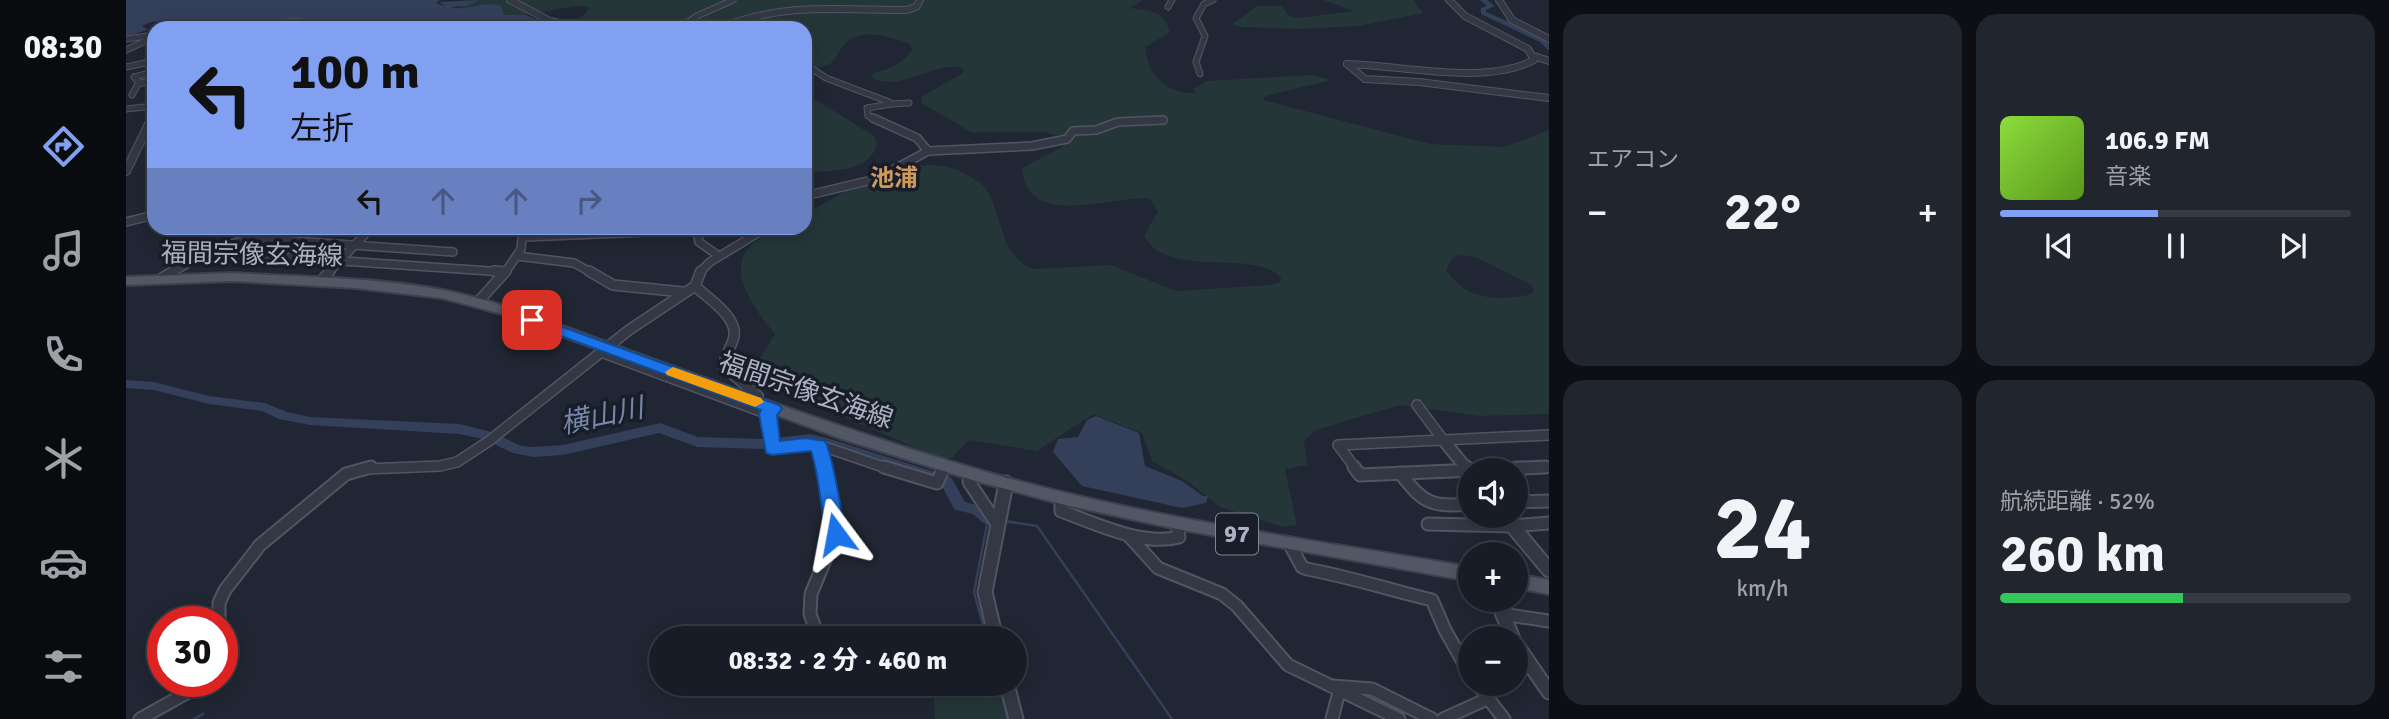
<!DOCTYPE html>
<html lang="ja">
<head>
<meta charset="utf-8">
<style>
	:root { --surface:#181c26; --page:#21252e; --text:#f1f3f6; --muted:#9fa1a7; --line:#363a43; --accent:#82a0f1 }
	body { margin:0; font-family:Signika,"Noto Sans JP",sans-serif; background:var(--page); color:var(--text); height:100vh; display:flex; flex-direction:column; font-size:26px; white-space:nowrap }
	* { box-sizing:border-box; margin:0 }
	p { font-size:23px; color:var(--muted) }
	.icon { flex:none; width:38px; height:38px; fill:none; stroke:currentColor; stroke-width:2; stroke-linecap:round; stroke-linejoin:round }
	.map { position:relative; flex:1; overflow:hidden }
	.sheet { display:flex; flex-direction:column; gap:14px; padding:14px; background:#0d0f15; width:840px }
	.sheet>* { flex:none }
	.top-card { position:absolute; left:21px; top:21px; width:665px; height:214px; border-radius:21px; box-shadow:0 4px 18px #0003,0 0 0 2px var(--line); background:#82a0f1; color:#111; overflow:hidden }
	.tools { position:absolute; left:1332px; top:458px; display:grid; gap:14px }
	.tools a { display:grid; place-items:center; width:70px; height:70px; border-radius:50%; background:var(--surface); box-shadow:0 4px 18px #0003,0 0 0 2px var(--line); font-size:35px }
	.speed { position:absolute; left:21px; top:606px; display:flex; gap:14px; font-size:35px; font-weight:700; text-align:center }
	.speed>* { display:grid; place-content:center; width:91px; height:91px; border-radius:50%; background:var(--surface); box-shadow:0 4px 18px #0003,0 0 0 2px var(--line); line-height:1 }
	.speed .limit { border:10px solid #d22; background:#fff; color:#111 }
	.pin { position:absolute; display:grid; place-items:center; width:60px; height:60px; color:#fff; margin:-30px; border-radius:14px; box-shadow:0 4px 10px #0006 }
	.me { position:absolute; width:77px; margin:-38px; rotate:347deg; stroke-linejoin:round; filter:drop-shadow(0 0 5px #0008) }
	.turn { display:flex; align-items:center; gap:24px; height:147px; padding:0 28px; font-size:32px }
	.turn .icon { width:91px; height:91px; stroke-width:2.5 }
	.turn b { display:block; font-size:49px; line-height:60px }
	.lanes { display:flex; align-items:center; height:66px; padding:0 28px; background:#0003; justify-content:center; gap:35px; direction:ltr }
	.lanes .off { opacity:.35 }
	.big { font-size:52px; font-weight:700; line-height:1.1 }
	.sheet .widget { flex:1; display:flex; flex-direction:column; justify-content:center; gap:10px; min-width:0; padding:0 24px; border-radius:21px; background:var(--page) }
	.sheet .dial { align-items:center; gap:0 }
	.dial b { font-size:91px; line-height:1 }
	.song { display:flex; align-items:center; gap:21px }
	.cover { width:84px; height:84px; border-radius:10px; background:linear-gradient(135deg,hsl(90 70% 55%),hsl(90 70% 35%)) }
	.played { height:7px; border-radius:4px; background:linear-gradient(90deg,var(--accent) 45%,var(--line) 45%) }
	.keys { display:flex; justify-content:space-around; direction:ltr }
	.heat { display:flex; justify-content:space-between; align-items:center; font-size:38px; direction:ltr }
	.charge { height:10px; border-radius:5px; background:linear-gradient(90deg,#34c759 52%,var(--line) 0) }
	.sheet .tiles { flex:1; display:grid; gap:14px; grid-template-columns:repeat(2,1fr) }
	.trip { position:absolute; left:523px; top:626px; width:378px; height:70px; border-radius:35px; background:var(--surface); box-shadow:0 4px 18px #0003,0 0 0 2px var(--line); font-weight:700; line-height:70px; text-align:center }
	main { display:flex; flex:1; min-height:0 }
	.tab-bar { display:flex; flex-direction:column; width:126px; justify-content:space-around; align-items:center; background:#0a0b0f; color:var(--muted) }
	.tab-bar .icon { width:49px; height:49px }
	.tab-bar .current { color:var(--accent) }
	.tab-bar b { font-size:32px; color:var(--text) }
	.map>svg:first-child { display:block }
	.green { fill:#253639; fill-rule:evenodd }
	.water { fill:#343f5a }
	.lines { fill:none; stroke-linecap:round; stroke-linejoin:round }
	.stream { stroke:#343f5a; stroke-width:2.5 }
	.river { fill:#343f5a; fill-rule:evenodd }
	.minor-far3-casing { stroke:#505563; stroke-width:7 }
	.minor-far2-casing { stroke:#505563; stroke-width:10 }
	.minor-far1-casing { stroke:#505563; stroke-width:12 }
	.minor-casing { stroke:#505563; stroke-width:15 }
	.tertiary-far3-casing { stroke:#505563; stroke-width:8 }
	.tertiary-far2-casing { stroke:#505563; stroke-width:10 }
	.tertiary-far1-casing { stroke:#505563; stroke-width:14 }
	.tertiary-casing { stroke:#505563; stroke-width:17 }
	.primary-casing { stroke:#3c414e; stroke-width:4 }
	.minor-far3 { stroke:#333844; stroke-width:5 }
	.minor-far2 { stroke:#333844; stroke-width:7 }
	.minor-far1 { stroke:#333844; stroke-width:9 }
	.minor { stroke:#333844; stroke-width:11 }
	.tertiary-far3 { stroke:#333844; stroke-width:6 }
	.tertiary-far2 { stroke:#333844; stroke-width:8 }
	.tertiary-far1 { stroke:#333844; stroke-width:10 }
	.tertiary { stroke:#333844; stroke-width:13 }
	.primary { fill:#515765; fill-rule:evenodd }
	.route { fill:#1a73e8; stroke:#114b97; stroke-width:2 }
	.slow { fill:#f59e0b }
	.labels { text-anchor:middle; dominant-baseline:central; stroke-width:7; stroke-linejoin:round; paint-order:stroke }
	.far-quarter-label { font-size:24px; font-weight:bold; fill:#cc9a5d; stroke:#181d29 }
	.shield { fill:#181d29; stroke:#808594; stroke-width:2 }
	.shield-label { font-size:24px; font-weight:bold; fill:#acb2c2 }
	.street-label { font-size:26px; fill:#acb2c2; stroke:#181d29 }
	.water-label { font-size:28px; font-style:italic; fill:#7686a9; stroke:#181d29 }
</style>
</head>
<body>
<main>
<nav class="tab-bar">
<b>08:30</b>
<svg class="icon current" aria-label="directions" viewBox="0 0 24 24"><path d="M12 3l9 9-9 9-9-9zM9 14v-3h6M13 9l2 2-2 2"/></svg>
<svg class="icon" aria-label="music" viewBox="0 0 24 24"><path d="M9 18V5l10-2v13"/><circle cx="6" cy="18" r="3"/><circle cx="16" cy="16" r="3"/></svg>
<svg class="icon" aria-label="phone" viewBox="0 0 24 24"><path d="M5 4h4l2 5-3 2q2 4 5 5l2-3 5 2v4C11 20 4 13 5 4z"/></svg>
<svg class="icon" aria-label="climate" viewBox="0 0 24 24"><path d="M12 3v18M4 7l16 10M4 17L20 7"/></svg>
<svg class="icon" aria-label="car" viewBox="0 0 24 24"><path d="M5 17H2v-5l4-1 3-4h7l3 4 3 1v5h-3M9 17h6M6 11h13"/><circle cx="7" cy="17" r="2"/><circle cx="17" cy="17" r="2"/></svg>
<svg class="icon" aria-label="filters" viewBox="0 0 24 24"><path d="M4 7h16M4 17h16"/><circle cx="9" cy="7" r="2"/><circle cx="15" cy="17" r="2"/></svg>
</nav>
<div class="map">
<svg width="1423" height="719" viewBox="0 0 1423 719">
	<rect width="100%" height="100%" fill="#202633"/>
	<g class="green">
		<path d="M349,0h668l-13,8c21,3 33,2 40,24l-24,15c0,29 22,47 49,46l-2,-4 13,-8 105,-6 22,5 -68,16 -2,4 167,44 74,3 45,-17v284l-69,2 -80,-11 -84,25 -12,11 3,24 -22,4 12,56 -14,2 -63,-20 -34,-27 -34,-19 -10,-28 -49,-19 -56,37 -68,-11 -17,18 -8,2 -142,-61 -45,-36 18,-29c-22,-27 -58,-73 -12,-97 15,-8 25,-9 42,-9v-14c43,-23 111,-68 160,-40 7,4 17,8 21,15 18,27 12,66 47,80l78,-4 65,26 94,-6 10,-3 1,-4c-25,-31 -112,3 -137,-42l14,-25 -8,-12c-37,-5 -122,33 -128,-31l40,-21 2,-3 -3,-8 -18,-4h-72l-49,-29 -1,-6 40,-23 3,-3 -4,-4c-29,-4 -60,26 -89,10l4,-5c15,-2 28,-10 38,-22l-4,-7c-18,-5 -44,-15 -61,-2 -8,7 -11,16 -18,23l-9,3h-16v-39h-21l-9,-5 -29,5h-172l-5,-4 15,-9 6,-8 -13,-1 -77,13 -42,-10zM1334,255l16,2 56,28 2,7c-6,4 -13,4 -20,5 -28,3 -51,-2 -68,-27l7,-12z"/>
		<polygon points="1197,0 1287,0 1297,13 1232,26 1175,29 1114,27 1106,24 1131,6 1156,6 1163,16 1171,18 1228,11"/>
		<path d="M679,93l69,43 3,8c-7,29 -48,27 -72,28z"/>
		<polygon points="808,684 877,684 885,719 809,719"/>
	</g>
	<g class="water">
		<path d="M0,0h314l-4,3 10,4 -7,-5 40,-2 -13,6 -15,1c17,5 34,-7 50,-1l3,9h22l23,10 -8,3h-185l-5,-3 -50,-6 -76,5 -6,1 1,3c-10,0 -38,3 -46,0 -14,-6 -15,-10 -32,-2l6,4 -22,6z"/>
		<polygon points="970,416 1013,433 1019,466 1056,481 1077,496 1082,496 1080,503 1056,508 956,486 927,452 932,439 952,437 961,420"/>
	</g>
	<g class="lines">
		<g class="stream">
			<polyline points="878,521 911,526 1046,719"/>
			<polyline points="861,639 848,592 862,519"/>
			<polyline points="873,684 882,719"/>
			<polyline points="68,719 77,714"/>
		</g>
		<g class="river">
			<polygon points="1354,0 1361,0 1369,6 1360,10 1360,12 1420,38 1423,44 1423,51 1414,42 1355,14 1355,8 1361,6"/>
			<path d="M0,380l28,2 55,14 56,7 22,9 23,5 149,7 33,8 29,14 12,1 30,-2 97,-22 38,14 69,2 43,-5 17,4 124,39 14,25 20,5 8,12 -2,4c-11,3 -10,-5 -19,-9 -5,-2 -12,-3 -17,-4l-14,-25 -131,-41 -43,5 -70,-2 -38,-14 -96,22 -30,2 -20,-4 -30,-14 -24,-5 -149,-9 -31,-6 -17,-8 -53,-7 -55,-14 -28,-2z"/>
		</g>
		<g class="minor-far3-casing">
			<g id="minor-far3">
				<polyline points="1042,7 1046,0"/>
				<polyline points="136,28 167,21 224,28"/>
				<polyline points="553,28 571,16 607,0"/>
				<polyline points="0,39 28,35"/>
				<polyline points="0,50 28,37"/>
				<polyline points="679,64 700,78 763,102 765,104 741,108 742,116 751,120"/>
				<polyline points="0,67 19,63 28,54"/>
				<polyline points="1074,74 1070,62 1079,36 1070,18 1078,4 1087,0"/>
				<polyline points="12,84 28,80"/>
				<polyline points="6,95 13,82 8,77 28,72"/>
				<polyline points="765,104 783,103"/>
				<polyline points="0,109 28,106"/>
				<polyline points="1033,120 1037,120"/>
			</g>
		</g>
		<g class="minor-far2-casing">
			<g id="minor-far2">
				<polyline points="747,118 791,138 802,151"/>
				<polyline points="679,196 750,179 802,151 906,146 941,139 947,131 970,130 992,122 1037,120"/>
				<polyline points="0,222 28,215"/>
				<polyline points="571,228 573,242 593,256"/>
				<polyline points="399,237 570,230"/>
				<polyline points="86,252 378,272"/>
				<polyline points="391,256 448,263 466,273"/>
				<polyline points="45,273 82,252 124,238 327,252"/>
				<polyline points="202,273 243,230"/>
				<polyline points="379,273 395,249 397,228"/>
				<polyline points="573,273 584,262 640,228"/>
			</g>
		</g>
		<g class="minor-far1-casing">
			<g id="minor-far1">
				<polyline points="368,271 378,272"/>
				<polyline points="463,271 487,285 557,292"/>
				<polyline points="36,278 48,271"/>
				<polyline points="194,282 204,271"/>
				<path d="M569,286c13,13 46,32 38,54 -3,10 -9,15 -9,27l34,29v7"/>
				<polyline points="352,302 380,271"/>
				<polyline points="475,352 642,414"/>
				<polyline points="1291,405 1318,441"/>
				<polyline points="647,409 642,414 646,449 679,444 693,445 763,469"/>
				<polyline points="693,445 700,469"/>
				<polyline points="239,469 314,466 331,462 363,441 503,330 569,286 575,271"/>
				<polyline points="818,469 819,466"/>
				<polyline points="1230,469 1212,445 1423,435"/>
				<polyline points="1378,469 1423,467"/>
			</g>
		</g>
		<g class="minor-casing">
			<g id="minor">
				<polyline points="758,467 811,483 818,467"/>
				<polyline points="1228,467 1234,475 1419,467"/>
				<polyline points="843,473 843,482 871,524"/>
				<path d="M1274,473c24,31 31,34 70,31"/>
				<path d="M935,498v13c34,12 82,36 118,26l-2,-14"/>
				<polyline points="1390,502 1423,501"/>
				<polyline points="1302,524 1385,526 1423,523"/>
				<polyline points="1003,536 1032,568 1096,594 1111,606 1162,665 1273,719"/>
				<path d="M1163,543l13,24 5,2c43,8 83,21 125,31l13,30 25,44"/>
				<polyline points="1376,614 1423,621"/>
				<polyline points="93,621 93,603 99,590 134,545 220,474 245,467"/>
				<polyline points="693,639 684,614 685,594 710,534 702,497 700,467"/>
				<polyline points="1351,684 1378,719"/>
				<polyline points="1206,686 1246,689 1306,719"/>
				<polyline points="14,719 82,681"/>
				<polyline points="1206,719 1213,692"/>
				<polyline points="1317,719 1361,699"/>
			</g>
		</g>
		<g class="tertiary-far3-casing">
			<g id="tertiary-far3">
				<polyline points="384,0 424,21 458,28"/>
				<polyline points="1373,0 1386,20 1423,39"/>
				<path d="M595,28c59,-26 122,-18 185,-18l10,-3 4,-7"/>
				<polyline points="1408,56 1423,61"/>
				<path d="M1221,64c55,1 138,22 187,-4l-6,-11 -63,-33 -16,-16"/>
				<polyline points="1221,64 1239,79 1293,82 1423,98"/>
				<polyline points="25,120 28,114"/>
			</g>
		</g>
		<g class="tertiary-far2-casing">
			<polyline id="tertiary-far2" points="0,171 26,118"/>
		</g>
		<g class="tertiary-far1-casing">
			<polyline id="tertiary-far1" points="1318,441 1341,469"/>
		</g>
		<g class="tertiary-casing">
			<g id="tertiary">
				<polyline points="1339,467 1344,473"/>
				<polyline points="1378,516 1423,570"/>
				<polyline points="1371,600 1387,639"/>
				<polyline points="870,639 859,592 880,483"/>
				<polyline points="1390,644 1423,692"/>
				<polyline points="881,684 890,719"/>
			</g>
		</g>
		<g class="primary-casing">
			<g id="primary">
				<path d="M106,273c70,4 142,4 211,17 69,14 135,42 201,66 107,39 214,78 322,110 164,50 336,72 504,101v14l-293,-52 -116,-25 -92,-25 -127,-40 -340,-125 -60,-16 -86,-10 -124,-7 -106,4v-8z"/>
				<polygon points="1390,574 1423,580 1423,594 1390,588"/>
			</g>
		</g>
		<use href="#minor-far3" class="minor-far3"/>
		<use href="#minor-far2" class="minor-far2"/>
		<use href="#minor-far1" class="minor-far1"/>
		<use href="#minor" class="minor"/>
		<use href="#tertiary-far3" class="tertiary-far3"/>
		<use href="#tertiary-far2" class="tertiary-far2"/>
		<use href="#tertiary-far1" class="tertiary-far1"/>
		<use href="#tertiary" class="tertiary"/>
		<use href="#primary" class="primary"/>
	</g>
	<path class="route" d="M406,316l247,89 3,4 -5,6 3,26 25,-3 20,3 2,4c10,30 12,59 19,89l-3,5 -7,2 -7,-2 -3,-5c-6,-28 -6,-56 -15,-83l-39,4 -6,-2 -7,-39 2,-4 -235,-87 -2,-3 2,-3z"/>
	<polygon class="slow" points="547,367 635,398 638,402 629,407 541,375 539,372"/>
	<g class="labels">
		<g class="far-quarter-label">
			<text x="768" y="178">池浦</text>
		</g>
		<rect class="shield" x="1090" y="513.5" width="42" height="41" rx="5"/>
		<g class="shield-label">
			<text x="1111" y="534">97</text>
		</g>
		<g class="street-label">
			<text transform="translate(126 255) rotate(1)">福間宗像玄海線</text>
			<text transform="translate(680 391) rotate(19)">福間宗像玄海線</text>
		</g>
		<g class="water-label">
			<text transform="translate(476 416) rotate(-12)">横山川</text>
		</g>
	</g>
</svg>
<div class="tools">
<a><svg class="icon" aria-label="sound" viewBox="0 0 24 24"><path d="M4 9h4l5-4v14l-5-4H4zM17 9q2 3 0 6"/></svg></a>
<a>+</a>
<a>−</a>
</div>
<div class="speed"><div class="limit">30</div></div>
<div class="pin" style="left:406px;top:320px;background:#d93025"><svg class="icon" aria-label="arrive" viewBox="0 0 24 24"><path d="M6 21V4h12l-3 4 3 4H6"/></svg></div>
<svg class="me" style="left:710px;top:534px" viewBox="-20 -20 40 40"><path d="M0-17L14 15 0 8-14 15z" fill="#1a73e8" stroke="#fff" stroke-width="4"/></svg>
<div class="trip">08:32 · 2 分 · 460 m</div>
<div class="top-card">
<div class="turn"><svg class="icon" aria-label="left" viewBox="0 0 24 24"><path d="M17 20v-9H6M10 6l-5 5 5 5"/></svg><div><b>100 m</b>左折</div></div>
<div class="lanes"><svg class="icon" aria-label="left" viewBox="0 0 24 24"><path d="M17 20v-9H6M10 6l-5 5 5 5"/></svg><svg class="icon off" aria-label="ahead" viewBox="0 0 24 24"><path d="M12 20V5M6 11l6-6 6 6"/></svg><svg class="icon off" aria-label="ahead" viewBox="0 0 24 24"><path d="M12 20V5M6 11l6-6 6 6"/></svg><svg class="icon off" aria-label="right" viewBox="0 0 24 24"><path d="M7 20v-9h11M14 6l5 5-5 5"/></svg></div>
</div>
</div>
<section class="sheet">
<div class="tiles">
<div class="widget"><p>エアコン</p>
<div class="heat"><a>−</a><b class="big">22°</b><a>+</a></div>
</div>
<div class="widget">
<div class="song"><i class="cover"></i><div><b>106.9 FM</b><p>音楽</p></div></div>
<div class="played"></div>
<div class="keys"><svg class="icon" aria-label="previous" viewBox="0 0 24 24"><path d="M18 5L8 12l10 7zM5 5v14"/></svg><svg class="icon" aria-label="pause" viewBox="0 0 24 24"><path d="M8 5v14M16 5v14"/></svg><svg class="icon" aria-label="next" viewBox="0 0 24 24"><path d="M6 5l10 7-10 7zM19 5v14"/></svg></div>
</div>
<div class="widget dial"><b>24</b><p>km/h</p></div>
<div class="widget"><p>航続距離 · 52%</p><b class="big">260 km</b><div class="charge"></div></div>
</div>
</section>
</main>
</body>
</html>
